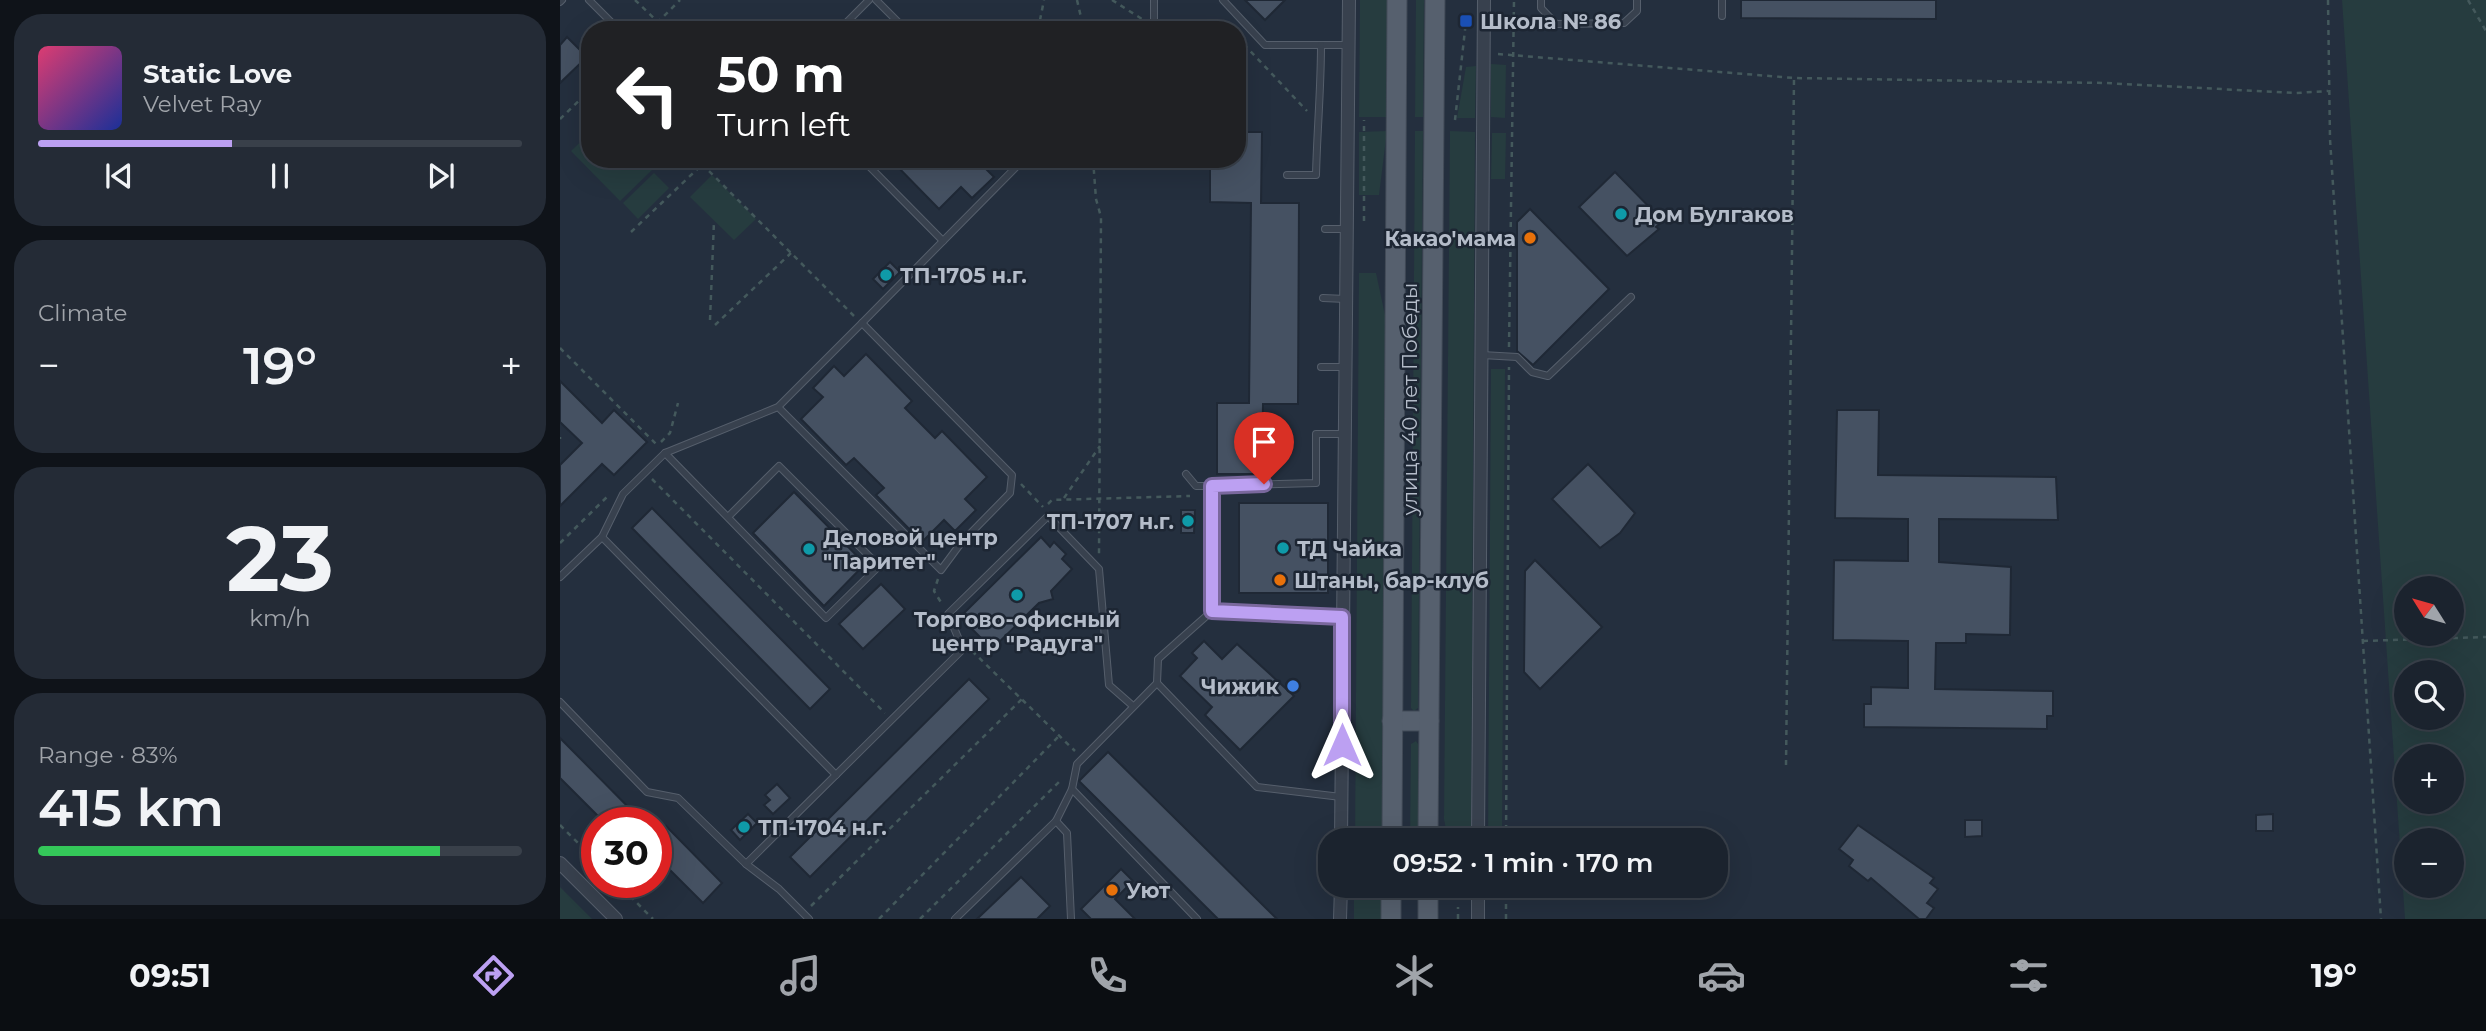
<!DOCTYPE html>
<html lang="en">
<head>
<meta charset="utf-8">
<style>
	:root { --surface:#1b232e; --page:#242b36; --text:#f1f3f6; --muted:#a0a4aa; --line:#39404a; --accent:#bca0f2 }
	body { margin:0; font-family:Montserrat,sans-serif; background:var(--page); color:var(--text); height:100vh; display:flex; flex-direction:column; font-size:26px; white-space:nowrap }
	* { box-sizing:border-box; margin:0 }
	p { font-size:23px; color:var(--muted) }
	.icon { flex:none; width:38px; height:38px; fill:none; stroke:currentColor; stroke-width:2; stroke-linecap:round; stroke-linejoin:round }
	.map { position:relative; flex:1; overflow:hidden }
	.panel { display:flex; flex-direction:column; gap:14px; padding:14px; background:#0f1319; width:560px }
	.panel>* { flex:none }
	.top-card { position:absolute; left:21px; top:21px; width:665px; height:147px; border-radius:28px; box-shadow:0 7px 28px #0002,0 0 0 2px var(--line); background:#202124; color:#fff; overflow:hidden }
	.needle { width:46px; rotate:307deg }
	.controls { position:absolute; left:1834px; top:576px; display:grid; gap:14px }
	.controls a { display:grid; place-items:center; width:70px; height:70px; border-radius:50%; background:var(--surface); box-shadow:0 7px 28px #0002,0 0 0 2px var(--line); font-size:35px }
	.speed { position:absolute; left:21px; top:807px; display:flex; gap:14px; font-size:35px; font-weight:700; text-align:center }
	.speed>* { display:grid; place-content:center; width:91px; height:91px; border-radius:50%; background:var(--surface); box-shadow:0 7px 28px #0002,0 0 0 2px var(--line); line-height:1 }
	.speed .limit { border:10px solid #d22; background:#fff; color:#111 }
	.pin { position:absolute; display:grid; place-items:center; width:60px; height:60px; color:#fff; margin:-72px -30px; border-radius:50% 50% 50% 0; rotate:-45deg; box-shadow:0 0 7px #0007 }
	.pin .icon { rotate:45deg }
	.me { position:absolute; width:77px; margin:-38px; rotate:0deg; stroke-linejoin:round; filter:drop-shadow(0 0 5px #0008) }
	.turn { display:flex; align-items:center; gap:24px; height:147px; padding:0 21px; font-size:32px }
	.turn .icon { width:91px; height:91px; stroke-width:2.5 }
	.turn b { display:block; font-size:49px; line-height:60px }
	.big { font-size:52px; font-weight:600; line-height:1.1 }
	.panel .widget { flex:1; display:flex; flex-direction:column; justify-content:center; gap:10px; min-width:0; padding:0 24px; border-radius:28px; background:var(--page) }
	.panel .dial { align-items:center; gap:0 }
	.dial b { font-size:91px; line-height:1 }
	.song { display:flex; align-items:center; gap:21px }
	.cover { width:84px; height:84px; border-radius:10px; background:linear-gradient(135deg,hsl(340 70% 55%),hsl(230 70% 35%)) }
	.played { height:7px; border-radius:4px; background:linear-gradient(90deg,var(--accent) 40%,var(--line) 40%) }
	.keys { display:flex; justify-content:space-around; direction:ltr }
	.heat { display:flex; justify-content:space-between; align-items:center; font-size:38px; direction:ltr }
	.charge { height:10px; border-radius:5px; background:linear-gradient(90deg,#34c759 83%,var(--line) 0) }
	.trip { position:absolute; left:758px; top:828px; width:410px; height:70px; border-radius:28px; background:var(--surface); box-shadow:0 7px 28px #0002,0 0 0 2px var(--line); font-weight:600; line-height:70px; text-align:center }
	.tabs { display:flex; height:112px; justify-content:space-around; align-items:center; background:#0b0e12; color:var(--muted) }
	.tabs .icon { width:49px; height:49px }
	.tabs .selected { color:var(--accent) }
	.tabs b { font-size:32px; color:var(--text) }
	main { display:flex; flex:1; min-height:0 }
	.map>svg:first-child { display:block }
	.green { fill:#263c3f; fill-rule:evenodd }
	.building { fill:#455162; stroke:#1f2835; stroke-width:2 }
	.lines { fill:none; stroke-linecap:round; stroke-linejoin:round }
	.lane-casing { stroke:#565f6c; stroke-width:8 }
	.street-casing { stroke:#565f6c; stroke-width:14 }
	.primary-casing { stroke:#414a57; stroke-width:21 }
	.path { stroke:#44595c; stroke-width:2.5; stroke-dasharray:5 5; stroke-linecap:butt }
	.lane { stroke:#38414e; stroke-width:6 }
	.street { stroke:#38414e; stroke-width:12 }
	.primary { stroke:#56606e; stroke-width:19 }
	.route-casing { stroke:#7a689d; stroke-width:18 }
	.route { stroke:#bca0f2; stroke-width:12 }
	.transit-dot { fill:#1a4fb4; stroke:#1d2633; stroke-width:2.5 }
	.culture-dot { fill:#0f9aa8; stroke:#1d2633; stroke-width:2.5 }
	.food-dot { fill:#e8710a; stroke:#1d2633; stroke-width:2.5 }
	.shop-dot { fill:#3f7fe0; stroke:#1d2633; stroke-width:2.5 }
	.labels { text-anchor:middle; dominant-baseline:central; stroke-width:5; stroke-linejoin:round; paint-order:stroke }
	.poi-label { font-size:21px; font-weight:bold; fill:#b4bcc9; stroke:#1d2633; text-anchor:start }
	.street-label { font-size:21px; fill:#b4bcc9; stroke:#1d2633 }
</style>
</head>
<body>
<main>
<section class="panel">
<div class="widget">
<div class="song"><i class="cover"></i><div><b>Static Love</b><p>Velvet Ray</p></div></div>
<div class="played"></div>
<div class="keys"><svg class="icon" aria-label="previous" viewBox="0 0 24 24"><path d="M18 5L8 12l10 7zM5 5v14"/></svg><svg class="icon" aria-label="pause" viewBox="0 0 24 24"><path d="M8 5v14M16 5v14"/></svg><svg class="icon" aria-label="next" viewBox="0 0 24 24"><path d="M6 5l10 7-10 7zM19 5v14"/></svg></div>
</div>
<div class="widget"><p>Climate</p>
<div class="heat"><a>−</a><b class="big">19°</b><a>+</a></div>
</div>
<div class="widget dial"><b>23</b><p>km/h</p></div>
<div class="widget"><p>Range · 83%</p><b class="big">415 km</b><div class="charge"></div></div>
</section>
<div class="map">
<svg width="1926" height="919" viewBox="0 0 1926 919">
	<rect width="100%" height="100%" fill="#242f3e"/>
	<g class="green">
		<polygon points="800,0 828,0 827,117 799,117"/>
		<polygon points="856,0 864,0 863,117 855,117"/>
		<path d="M1782,0h144v919h-81zM1846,588h46v46h-46zM1846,672h46v46h-46zM1846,756h46v46h-46zM1846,840h46v46h-46z"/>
		<polygon points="931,64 946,65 945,118 931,117"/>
		<polygon points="916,66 915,118 897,118 906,67"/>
		<polygon points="827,131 819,195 799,195 799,132"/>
		<polygon points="855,131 863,131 858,708 854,711 851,708"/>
		<polygon points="890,131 915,132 911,840 888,840 884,819"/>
		<polygon points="30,133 30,159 81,159 92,170 60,201 11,151"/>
		<polygon points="932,133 946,133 945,179 931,179"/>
		<polygon points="94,173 109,188 78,219 63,203"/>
		<polygon points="152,175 196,219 174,240 130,197"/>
		<polygon points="799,273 816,273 825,315 823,840 795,840"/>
		<polygon points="931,369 945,369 942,840 928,840"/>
		<polygon points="856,741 858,744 858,840 850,840 851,744"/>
		<rect x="794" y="886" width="29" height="33"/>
		<polygon points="0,887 32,919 0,919"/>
	</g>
	<g class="building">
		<polygon points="685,0 725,0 705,20"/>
		<polygon points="1181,0 1376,0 1376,19 1181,18"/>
		<polygon points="7,37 27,57 0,83 0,45"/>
		<polygon points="677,132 702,132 701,203 739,203 738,404 703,404 702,474 657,474 657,403 689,403 691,203 650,202 650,159 677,159"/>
		<polygon points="330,159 430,159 423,166 434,177 412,198 401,187 379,209"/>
		<polygon points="1055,172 1103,221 1096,227 1099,229 1067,256 1019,207"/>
		<polygon points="970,209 1049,289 973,365 957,351 957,222"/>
		<polygon points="330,262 340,272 323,289 313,279"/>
		<polygon points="306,354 352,401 345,408 375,438 382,431 427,477 405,499 416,510 395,531 384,520 362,542 316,495 324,488 294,458 286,465 241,419 263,397 253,388 274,366 284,376"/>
		<polygon points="0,381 42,423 54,410 87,442 54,475 42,464 0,506 0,465 22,443 0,422"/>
		<polygon points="1277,410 1319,410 1318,475 1496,477 1498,520 1379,519 1379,562 1451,567 1450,635 1406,634 1406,643 1376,643 1375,689 1493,691 1493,716 1487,716 1487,729 1304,727 1304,704 1311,704 1311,687 1348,688 1348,641 1273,640 1274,560 1348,561 1348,519 1275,518"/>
		<polygon points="1028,464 1075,513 1060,533 1040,548 992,499"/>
		<polygon points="234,492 305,564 264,606 193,533"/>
		<rect x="679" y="503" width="89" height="90"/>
		<polygon points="92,508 270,689 250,709 72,528"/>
		<polygon points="621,510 635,510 634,533 621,533"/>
		<polygon points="481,537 490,547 494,542 506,554 502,559 512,569 491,591 493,599 479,603 432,649 400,617"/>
		<polygon points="975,560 1042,627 980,689 964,672 965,571"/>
		<polygon points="321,584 345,609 303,649 279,624"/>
		<polygon points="644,641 662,659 677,644 734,696 680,750 645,715 652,707 620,676 637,658 632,653"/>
		<polygon points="409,679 429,699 250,877 230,857"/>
		<polygon points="0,738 83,822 44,822 0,778"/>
		<polygon points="548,752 717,919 658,919 519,781"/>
		<polygon points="217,784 230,798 213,814 204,805 210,800 205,795"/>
		<polygon points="188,814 197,823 180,840 171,830"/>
		<polygon points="1713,814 1713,831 1696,831 1696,815"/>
		<polygon points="1405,820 1422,820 1422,836 1405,837"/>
		<polygon points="1298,825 1374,878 1370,883 1378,889 1367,903 1374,908 1366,919 1359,919 1311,878 1308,881 1289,866 1293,860 1279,849"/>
		<polygon points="106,826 162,883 143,903 96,856 96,835"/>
		<polygon points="561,869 573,881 555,899 575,919 531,919 521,909"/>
		<polygon points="461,877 490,906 477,919 417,919"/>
	</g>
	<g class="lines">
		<g class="lane-casing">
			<g id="lane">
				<polyline points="29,0 59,30"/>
				<polyline points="316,0 346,30"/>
				<polyline points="594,0 594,27"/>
				<polyline points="663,0 705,45 788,45"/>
				<polyline points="981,0 981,8 996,24 1064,23 1077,11 1077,0"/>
				<polyline points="0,2 2,0"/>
				<polyline points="1162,16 1162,0"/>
				<polyline points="279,30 309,0"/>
				<polyline points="302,159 383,241"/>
				<path d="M727,175h29c1,-43 5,-86 5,-130"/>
				<polyline points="765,229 787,229"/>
				<polyline points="763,298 786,299"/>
				<polyline points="302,323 464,159"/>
				<polyline points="922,355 957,357 972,372 988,376 1071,297"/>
				<polyline points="761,367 785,367"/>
				<polyline points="105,453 266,618 319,566 219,466 169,516"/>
				<polyline points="626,474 636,486 652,486 652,611"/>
				<polyline points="652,486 756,483 756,434 785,434"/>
				<polyline points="42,537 276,775"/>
				<polyline points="0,577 42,537 63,494 105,453 218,407 302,323 452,475 450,493 401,543 381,570 218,407"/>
				<polyline points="597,683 697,787 781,797"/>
				<polyline points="0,702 87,792 118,798 186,864 219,889 249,919"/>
				<polyline points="512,789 637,919"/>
				<polyline points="496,821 507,833 511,919"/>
				<polyline points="186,864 403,649 388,614 488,516 539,569 549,685 573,706"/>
				<polyline points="395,919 496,821 512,789 517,764 597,683 598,659 652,611 782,616"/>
			</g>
		</g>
		<g class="street-casing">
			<g id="street">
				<polyline points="781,840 789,0"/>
				<polyline points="918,840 924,0"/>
				<polyline points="0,863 56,919"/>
				<polyline points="780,919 781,886"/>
				<polyline points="918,919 918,886"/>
			</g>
		</g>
		<g class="primary-casing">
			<g id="primary">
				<polyline points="832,721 869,721"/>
				<polyline points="832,840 837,0"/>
				<polyline points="868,840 875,0"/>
				<polyline points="831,919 831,886"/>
				<polyline points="868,919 868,886"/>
			</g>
		</g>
		<g class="path">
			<polyline points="75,0 98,22"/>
			<polyline points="517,0 524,30"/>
			<polyline points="552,0 582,19"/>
			<polyline points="1768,0 1770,139 1821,919"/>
			<polyline points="1908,0 1926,31"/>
			<polyline points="604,27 671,30"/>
			<polyline points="90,30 120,0"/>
			<polyline points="478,30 484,0"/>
			<polyline points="677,37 747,111"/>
			<polyline points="938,54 1234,78 1545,83 1736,93 1768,91"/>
			<polyline points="0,119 30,90"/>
			<polyline points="895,120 906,21"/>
			<polyline points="533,159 536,199 541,217 539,554"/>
			<polyline points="142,164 294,316"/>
			<polyline points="804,221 804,120"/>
			<polyline points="71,232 148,159"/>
			<polyline points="150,320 154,221"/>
			<polyline points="155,325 231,253"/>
			<polyline points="949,347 954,0"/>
			<polyline points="0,348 97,445"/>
			<polyline points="0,437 0,439"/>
			<polyline points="101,442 110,433 118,403"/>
			<polyline points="92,479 325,713"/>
			<polyline points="461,484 483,507"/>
			<polyline points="504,498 540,446"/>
			<polyline points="488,504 492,500 630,496"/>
			<polyline points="0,543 50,494"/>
			<polyline points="378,579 374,591 382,604"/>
			<polyline points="1803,641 1926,637"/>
			<polyline points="412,651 515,751"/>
			<polyline points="1226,765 1234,79"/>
			<polyline points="0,825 37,862"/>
			<polyline points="946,840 949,367"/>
			<polyline points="56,882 93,919"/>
			<polyline points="251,906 462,699"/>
			<polyline points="319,919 499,736"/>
			<polyline points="360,919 502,779"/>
			<polyline points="898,919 898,907"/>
			<polyline points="946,919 946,886"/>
		</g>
		<use href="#lane" class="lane"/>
		<use href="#street" class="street"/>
		<use href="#primary" class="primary"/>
	</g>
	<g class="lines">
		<g class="route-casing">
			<polyline id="route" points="704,484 652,486 652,611 782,617 782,745"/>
		</g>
		<use href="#route" class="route"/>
	</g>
	<rect class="transit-dot" x="899" y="14" width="14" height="14" rx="3.5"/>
	<g class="culture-dot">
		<circle cx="1061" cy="214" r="7"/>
		<circle cx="326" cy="275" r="7"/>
		<circle cx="628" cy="521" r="7"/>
		<circle cx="723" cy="548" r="7"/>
		<circle cx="249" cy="549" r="7"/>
		<circle cx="457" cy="595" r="7"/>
		<circle cx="184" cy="827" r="7"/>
	</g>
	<g class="food-dot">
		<circle cx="970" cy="238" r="7"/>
		<circle cx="720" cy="580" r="7"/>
		<circle cx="552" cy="890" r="7"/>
	</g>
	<circle class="shop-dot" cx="733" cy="686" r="7"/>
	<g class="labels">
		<g class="poi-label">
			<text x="920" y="21">Школа № 86</text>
			<text x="1075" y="214">Дом Булгаков</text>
			<text x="956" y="238" text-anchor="end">Какао'мама</text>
			<text x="340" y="275">ТП-1705 н.г.</text>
			<text x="614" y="521" text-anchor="end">ТП-1707 н.г.</text>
			<text x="263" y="537">Деловой центр<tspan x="263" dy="24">"Паритет"</tspan></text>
			<text x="737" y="548">ТД Чайка</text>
			<text x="734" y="580">Штаны, бар-клуб</text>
			<text x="457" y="619" text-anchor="middle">Торгово-офисный<tspan x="457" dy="24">центр "Радуга"</tspan></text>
			<text x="719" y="686" text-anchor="end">Чижик</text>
			<text x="198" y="827">ТП-1704 н.г.</text>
			<text x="566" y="890">Уют</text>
		</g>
		<g class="street-label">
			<text transform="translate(849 399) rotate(-90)">улица 40 лет Победы</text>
		</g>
	</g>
</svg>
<div class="controls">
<a><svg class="needle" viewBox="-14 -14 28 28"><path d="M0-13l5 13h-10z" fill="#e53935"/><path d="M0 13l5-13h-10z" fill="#a0a4aa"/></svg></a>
<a><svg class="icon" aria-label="search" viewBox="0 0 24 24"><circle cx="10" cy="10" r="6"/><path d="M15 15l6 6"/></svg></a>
<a>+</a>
<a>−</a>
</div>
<div class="speed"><div class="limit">30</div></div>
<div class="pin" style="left:704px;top:484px;background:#d93025"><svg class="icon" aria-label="arrive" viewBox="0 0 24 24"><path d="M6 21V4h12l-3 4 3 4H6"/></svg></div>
<svg class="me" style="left:782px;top:745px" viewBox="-20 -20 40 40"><path d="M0-17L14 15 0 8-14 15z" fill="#bca0f2" stroke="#fff" stroke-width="4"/></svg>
<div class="trip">09:52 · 1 min · 170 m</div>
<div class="top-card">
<div class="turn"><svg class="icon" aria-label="left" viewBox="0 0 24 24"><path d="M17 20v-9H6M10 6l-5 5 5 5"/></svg><div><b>50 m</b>Turn left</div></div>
</div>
</div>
</main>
<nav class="tabs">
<b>09:51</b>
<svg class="icon selected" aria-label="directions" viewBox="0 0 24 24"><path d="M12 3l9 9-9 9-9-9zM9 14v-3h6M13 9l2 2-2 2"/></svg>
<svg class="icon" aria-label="music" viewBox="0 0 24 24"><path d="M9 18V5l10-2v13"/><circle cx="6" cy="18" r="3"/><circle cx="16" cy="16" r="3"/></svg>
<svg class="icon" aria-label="phone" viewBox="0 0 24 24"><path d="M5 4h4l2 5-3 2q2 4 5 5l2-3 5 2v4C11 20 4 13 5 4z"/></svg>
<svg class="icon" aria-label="climate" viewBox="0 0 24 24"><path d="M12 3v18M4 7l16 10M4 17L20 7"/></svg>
<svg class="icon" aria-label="car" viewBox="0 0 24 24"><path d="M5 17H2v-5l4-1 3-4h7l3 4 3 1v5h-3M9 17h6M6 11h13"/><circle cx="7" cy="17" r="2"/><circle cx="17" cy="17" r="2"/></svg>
<svg class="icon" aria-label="filters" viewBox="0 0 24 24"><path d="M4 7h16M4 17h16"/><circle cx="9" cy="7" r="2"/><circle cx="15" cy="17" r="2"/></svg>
<b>19°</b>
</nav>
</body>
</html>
